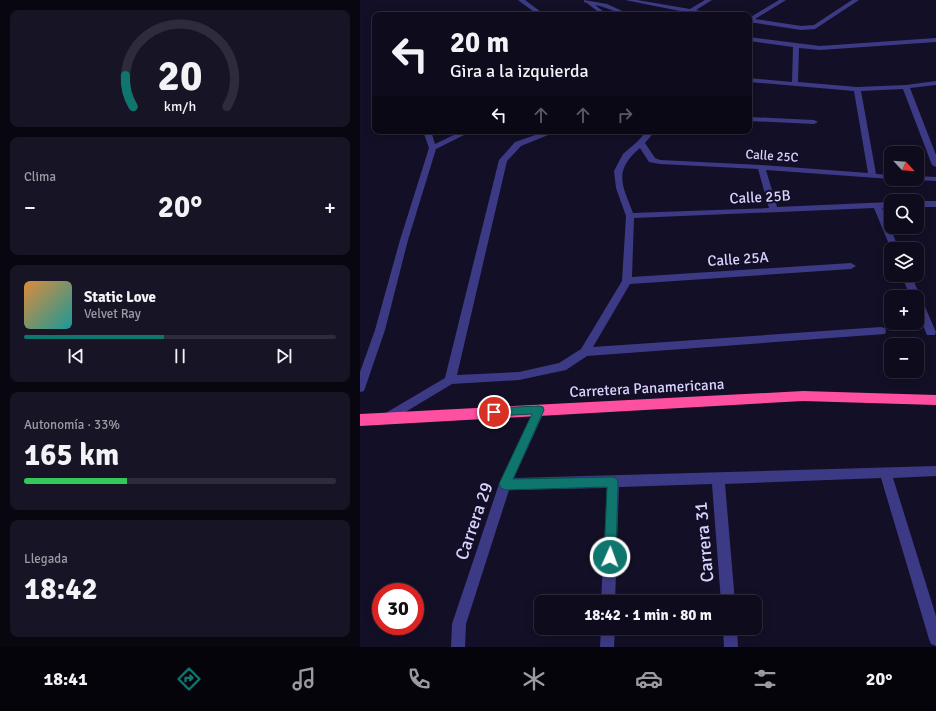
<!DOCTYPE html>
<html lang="es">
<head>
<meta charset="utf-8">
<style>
	:root { --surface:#0e0b1c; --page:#171425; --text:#f1f3f6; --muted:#9b9ba3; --line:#2e2b3b; --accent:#0f766e }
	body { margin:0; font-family:Signika,sans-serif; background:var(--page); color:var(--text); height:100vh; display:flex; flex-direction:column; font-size:15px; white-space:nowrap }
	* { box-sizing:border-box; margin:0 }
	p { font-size:13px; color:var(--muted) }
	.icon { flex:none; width:22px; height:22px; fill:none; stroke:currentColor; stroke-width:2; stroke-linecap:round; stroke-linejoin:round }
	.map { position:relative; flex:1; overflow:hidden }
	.drawer { display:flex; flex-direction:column; gap:10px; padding:10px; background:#08060f; width:360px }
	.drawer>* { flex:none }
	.banner { position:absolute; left:12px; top:12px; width:380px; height:122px; border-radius:8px; box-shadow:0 2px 10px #0003,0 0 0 1px var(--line); background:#0e0b1c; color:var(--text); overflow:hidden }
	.needle { width:26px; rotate:116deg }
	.controls { position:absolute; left:524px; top:146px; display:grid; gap:8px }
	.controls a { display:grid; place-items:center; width:40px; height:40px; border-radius:8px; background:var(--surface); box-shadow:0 2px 10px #0003,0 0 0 1px var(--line); font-size:20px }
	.speed { position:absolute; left:12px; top:583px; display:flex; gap:8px; font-size:20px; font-weight:700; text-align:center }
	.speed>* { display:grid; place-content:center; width:52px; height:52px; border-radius:50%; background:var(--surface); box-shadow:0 2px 10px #0003,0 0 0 1px var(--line); line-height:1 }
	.speed .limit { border:6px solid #d22; background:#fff; color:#111 }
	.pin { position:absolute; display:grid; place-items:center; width:34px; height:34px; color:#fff; margin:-17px; border:2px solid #fff; border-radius:50%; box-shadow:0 1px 4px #0007 }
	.me { position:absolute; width:44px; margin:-22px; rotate:2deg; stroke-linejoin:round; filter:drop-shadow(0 0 3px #0008) }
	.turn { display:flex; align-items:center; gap:14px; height:84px; padding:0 12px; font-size:18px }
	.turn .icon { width:52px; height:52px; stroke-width:2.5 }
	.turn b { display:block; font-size:28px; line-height:34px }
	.lanes { display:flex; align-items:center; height:38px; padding:0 12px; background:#0003; justify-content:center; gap:20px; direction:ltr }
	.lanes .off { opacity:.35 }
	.big { font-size:30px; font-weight:700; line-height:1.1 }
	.drawer .widget { flex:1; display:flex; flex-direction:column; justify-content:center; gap:6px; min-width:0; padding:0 14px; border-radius:8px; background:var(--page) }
	.drawer .dial { align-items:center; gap:0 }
	.dial svg { height:104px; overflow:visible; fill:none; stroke:var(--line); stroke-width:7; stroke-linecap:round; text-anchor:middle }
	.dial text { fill:var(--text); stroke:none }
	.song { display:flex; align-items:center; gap:12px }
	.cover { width:48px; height:48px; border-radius:6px; background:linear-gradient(135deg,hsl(30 70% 55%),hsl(180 70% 35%)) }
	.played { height:4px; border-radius:2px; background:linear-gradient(90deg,var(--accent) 45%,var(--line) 45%) }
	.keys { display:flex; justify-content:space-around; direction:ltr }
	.heat { display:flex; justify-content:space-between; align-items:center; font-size:22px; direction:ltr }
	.charge { height:6px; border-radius:3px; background:linear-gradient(90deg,#34c759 33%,var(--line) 0) }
	.trip { position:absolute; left:174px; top:595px; width:228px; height:40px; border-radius:8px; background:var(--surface); box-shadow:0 2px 10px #0003,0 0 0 1px var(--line); font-weight:700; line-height:40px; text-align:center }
	.dock { display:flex; height:64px; justify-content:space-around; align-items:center; background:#06040b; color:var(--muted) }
	.dock .icon { width:28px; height:28px }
	.dock .selected { color:var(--accent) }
	.dock b { font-size:18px; color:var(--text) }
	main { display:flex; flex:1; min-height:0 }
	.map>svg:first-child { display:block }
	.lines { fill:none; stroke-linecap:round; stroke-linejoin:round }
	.street { fill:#3d3a85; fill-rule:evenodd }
	.highway { fill:#ff4fa3; fill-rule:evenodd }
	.route { fill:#0f766e; stroke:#0a4d48 }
	.labels { text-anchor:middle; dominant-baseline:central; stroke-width:4; stroke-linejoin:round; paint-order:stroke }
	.far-street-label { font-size:13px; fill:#d9d4ff; stroke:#130f26 }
	.street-label { font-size:15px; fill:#d9d4ff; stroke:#130f26 }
	.near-street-label { font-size:18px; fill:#d9d4ff; stroke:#130f26 }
</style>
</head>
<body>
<main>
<section class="drawer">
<div class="widget dial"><svg viewBox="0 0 100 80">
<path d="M14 69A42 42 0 1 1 86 69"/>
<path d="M14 69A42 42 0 0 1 8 45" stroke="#0f766e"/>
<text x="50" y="56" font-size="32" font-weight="700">20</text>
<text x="50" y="72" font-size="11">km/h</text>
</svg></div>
<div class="widget"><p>Clima</p>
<div class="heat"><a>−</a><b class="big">20°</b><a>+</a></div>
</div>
<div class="widget">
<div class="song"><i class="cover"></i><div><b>Static Love</b><p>Velvet Ray</p></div></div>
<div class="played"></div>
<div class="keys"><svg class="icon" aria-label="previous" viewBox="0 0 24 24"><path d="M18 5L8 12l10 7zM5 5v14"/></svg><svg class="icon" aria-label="pause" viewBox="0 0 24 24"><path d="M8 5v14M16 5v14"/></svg><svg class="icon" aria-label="next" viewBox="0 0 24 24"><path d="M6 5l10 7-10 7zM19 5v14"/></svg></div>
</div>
<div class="widget"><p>Autonomía · 33%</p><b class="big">165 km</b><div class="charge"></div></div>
<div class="widget"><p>Llegada</p><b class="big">18:42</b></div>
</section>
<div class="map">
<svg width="576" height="647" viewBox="0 0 576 647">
	<rect width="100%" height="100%" fill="#130f26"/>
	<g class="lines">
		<g class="street">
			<polygon points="158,0 165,0 185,15 178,15"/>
			<path d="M224,0l23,4 24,11c-13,0 -23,-8 -36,-10l13,10h-6l-15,-12 -3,-1z"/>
			<polygon points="265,0 277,0 330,9 345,0 352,0 336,10 358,15 330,13"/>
			<polygon points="419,0 426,0 395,19 441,26 454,25 492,0 499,0 455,29 441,30 389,22 389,18"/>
			<path d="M389,37l71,9 116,-8v4l-116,8 -21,-2 -1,34 59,5 49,-2 30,-4v4l-26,3 26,67v12l-4,-2 -29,-76 -42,2 15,83 15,1v4h2h-2l-125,-9 11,37 114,-5v6h-9l17,41h-8l-17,-41 -240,10 -2,59 219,-14 5,3 -5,3 -221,15 -37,63 288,-20 4,1 1,3 -1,3 -298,22 -21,14 -47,10 -67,4 -60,36 -4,2 -4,-2 -2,-3 2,-3 61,-36 54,-218 16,-18 32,-11h11l-37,15 -14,15 -50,214 62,-3 40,-9 22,-14 41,-68 4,-65 -10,-28 -2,-17 9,-17 15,-13 9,-10h8l-10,12 10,15 5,2 101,5 107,8 -14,-82 -105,-9v-4l43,4 1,-35 -44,-6zM280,148l9,14 11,2 98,5 11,39 -136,5c-11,-29 -20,-42 7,-65z"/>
			<polygon points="389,117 454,120 458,122 454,124 389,121"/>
			<polygon points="63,131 71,131 75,144 102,131 112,131 76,149 48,240 25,330 5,388 4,391 0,392 0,372 15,330 40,240 69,148"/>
			<polygon points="557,176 576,177 576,181 554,180 557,179"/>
			<rect x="557" y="201" width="19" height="6"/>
			<polygon points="541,275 551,275 576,332 575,335 567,335 557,311 557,297 551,297"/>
			<polygon points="179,405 183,407 185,410 154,478 576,466 576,476 533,478 576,616 576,646 571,644 569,639 521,478 365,484 375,602 361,602 352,484 259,487 255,602 241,602 247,488 149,490 106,624 105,647 91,647 92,624 139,484 175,407"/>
			<polygon points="241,628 255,628 254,647 240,647"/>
			<polygon points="363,628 377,628 378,647 364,647"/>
		</g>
		<polygon class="highway" points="443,391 576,395 576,405 443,401 0,426 0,414"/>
	</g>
	<polygon class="route" points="179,406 183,407 184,410 153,479 253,477 257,479 258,482 256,557 254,561 250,563 246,561 244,557 247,487 145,490 141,488 139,484 172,414 134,416 130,415 129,412 130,409 134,408"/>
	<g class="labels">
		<g class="far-street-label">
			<text transform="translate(412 156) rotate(4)">Calle 25C</text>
		</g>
		<g class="street-label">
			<text transform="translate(400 197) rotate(-3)">Calle 25B</text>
			<text transform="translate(378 259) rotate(-4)">Calle 25A</text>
			<text transform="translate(287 388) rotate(-3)">Carretera Panamericana</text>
		</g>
		<g class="near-street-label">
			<text transform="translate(114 521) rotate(-71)">Carrera 29</text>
			<text transform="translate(344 542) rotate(-95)">Carrera 31</text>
		</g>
	</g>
</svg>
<div class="controls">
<a><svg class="needle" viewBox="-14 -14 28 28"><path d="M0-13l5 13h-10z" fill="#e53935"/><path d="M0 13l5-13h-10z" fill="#9b9ba3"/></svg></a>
<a><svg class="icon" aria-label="search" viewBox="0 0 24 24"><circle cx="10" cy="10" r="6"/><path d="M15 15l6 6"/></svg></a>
<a><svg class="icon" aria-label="layers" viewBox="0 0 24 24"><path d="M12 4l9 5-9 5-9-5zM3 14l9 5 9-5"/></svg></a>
<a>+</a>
<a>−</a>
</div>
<div class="speed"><div class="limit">30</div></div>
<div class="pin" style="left:134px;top:412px;background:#d93025"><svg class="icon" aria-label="arrive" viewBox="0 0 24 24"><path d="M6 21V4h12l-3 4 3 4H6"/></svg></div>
<svg class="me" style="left:250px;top:557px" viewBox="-20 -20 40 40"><circle r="17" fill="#0f766e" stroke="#fff" stroke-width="3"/><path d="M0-11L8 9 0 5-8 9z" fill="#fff"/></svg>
<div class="trip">18:42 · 1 min · 80 m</div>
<div class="banner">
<div class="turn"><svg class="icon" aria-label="left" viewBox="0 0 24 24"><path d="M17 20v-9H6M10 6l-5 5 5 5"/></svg><div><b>20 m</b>Gira a la izquierda</div></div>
<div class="lanes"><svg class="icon" aria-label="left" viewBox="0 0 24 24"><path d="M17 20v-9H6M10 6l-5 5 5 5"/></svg><svg class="icon off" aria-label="ahead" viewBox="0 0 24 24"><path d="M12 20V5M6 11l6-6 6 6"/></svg><svg class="icon off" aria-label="ahead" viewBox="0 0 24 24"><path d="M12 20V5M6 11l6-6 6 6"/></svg><svg class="icon off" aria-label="right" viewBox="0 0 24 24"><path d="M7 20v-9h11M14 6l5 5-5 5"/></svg></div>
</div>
</div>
</main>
<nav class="dock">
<b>18:41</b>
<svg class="icon selected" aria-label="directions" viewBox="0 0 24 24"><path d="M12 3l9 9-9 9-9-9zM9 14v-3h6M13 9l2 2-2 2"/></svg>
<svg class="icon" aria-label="music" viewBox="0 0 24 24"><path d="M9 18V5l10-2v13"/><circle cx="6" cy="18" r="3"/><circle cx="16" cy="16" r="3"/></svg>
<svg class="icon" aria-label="phone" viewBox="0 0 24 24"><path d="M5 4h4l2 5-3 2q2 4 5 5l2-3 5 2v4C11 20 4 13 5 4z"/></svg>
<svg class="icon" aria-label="climate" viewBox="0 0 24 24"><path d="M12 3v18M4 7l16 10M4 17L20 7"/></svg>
<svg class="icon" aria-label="car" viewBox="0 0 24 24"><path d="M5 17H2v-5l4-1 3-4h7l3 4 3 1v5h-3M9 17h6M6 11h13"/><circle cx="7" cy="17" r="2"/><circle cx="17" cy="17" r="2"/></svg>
<svg class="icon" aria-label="filters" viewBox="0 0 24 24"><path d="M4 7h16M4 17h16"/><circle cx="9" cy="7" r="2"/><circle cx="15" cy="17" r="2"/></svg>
<b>20°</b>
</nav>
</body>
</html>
